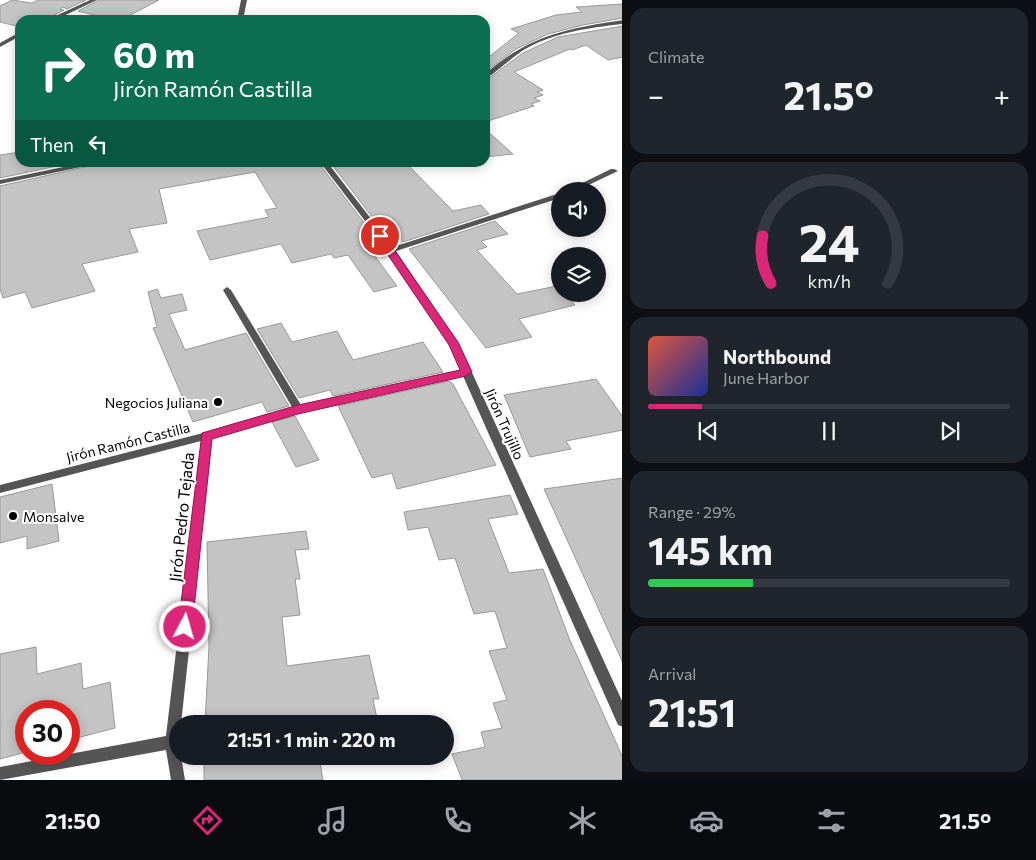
<!DOCTYPE html>
<html lang="en">
<head>
<meta charset="utf-8">
<style>
	:root { --surface:#171b24; --page:#20242c; --text:#f1f3f6; --muted:#9ea1a6; --line:#363941; --accent:#db2777 }
	body { margin:0; font-family:Commissioner,sans-serif; background:var(--page); color:var(--text); height:100vh; display:flex; flex-direction:column; font-size:19px; white-space:nowrap }
	* { box-sizing:border-box; margin:0 }
	p { font-size:16px; color:var(--muted) }
	.icon { flex:none; width:28px; height:28px; fill:none; stroke:currentColor; stroke-width:2; stroke-linecap:round; stroke-linejoin:round }
	.map { position:relative; flex:1; overflow:hidden }
	.side { display:flex; flex-direction:column; gap:8px; padding:8px; background:#0d0f14; width:414px }
	.side>* { flex:none }
	.guide { position:absolute; left:15px; top:15px; width:475px; height:152px; border-radius:15px; box-shadow:0 2px 12px #0003; background:#0b6e4f; color:#fff; overflow:hidden }
	.tools { position:absolute; left:551px; top:182px; display:grid; gap:10px }
	.tools a { display:grid; place-items:center; width:55px; height:55px; border-radius:50%; background:var(--surface); box-shadow:0 2px 12px #0003; font-size:25px }
	.speed { position:absolute; left:15px; top:700px; display:flex; gap:10px; font-size:25px; font-weight:700; text-align:center }
	.speed>* { display:grid; place-content:center; width:65px; height:65px; border-radius:50%; background:var(--surface); box-shadow:0 2px 12px #0003; line-height:1 }
	.speed .limit { border:8px solid #d22; background:#fff; color:#111 }
	.pin { position:absolute; display:grid; place-items:center; width:42px; height:42px; color:#fff; margin:-21px; border:2px solid #fff; border-radius:50%; box-shadow:0 1px 5px #0007 }
	.me { position:absolute; width:55px; margin:-28px; rotate:6deg; stroke-linejoin:round; filter:drop-shadow(0 0 4px #0008) }
	.turn { display:flex; align-items:center; gap:18px; height:105px; padding:0 15px; font-size:22px }
	.turn .icon { width:65px; height:65px; stroke-width:2.5 }
	.turn b { display:block; font-size:35px; line-height:42px }
	.then { display:flex; align-items:center; height:48px; padding:0 15px; background:#0003; gap:10px; font-size:19px }
	.big { font-size:38px; font-weight:700; line-height:1.1 }
	.side .tile { flex:1; display:flex; flex-direction:column; justify-content:center; gap:8px; min-width:0; padding:0 18px; border-radius:15px; background:var(--page) }
	.side .dial { align-items:center; gap:0 }
	.dial svg { height:130px; overflow:visible; fill:none; stroke:var(--line); stroke-width:7; stroke-linecap:round; text-anchor:middle }
	.dial text { fill:var(--text); stroke:none }
	.song { display:flex; align-items:center; gap:15px }
	.cover { width:60px; height:60px; border-radius:8px; background:linear-gradient(135deg,hsl(10 70% 55%),hsl(230 70% 35%)) }
	.played { height:5px; border-radius:2px; background:linear-gradient(90deg,var(--accent) 15%,var(--line) 15%) }
	.keys { display:flex; justify-content:space-around; direction:ltr }
	.heat { display:flex; justify-content:space-between; align-items:center; font-size:28px; direction:ltr }
	.charge { height:8px; border-radius:4px; background:linear-gradient(90deg,#34c759 29%,var(--line) 0) }
	.trip { position:absolute; left:169px; top:715px; width:285px; height:50px; border-radius:25px; background:var(--surface); box-shadow:0 2px 12px #0003; font-weight:700; line-height:50px; text-align:center }
	.menu { display:flex; height:80px; justify-content:space-around; align-items:center; background:#090b0e; color:var(--muted) }
	.menu .icon { width:35px; height:35px }
	.menu .on { color:var(--accent) }
	.menu b { font-size:22px; color:var(--text) }
	main { display:flex; flex:1; min-height:0 }
	.map>svg:first-child { display:block }
	.building { fill:#c4c4c4; stroke:#999 }
	.lines { fill:none; stroke-linecap:round; stroke-linejoin:round }
	.minor { fill:#555; fill-rule:evenodd }
	.route { fill:#db2777; stroke:#8e194d }
	.poi-dot { fill:#000; stroke:#fff; stroke-width:2 }
	.labels { text-anchor:middle; dominant-baseline:central; stroke-width:4; stroke-linejoin:round; paint-order:stroke }
	.poi-label { font-size:14px; fill:#000; stroke:#fff; text-anchor:end }
	.street-label { font-size:14px; fill:#000; stroke:#fff }
	.near-street-label { font-size:16px; fill:#000; stroke:#fff }
</style>
</head>
<body>
<main>
<div class="map">
<svg width="623" height="780" viewBox="0 0 623 780">
	<rect width="100%" height="100%" fill="#fff"/>
	<g class="building">
		<polygon points="12,0 32,3 38,0 86,0 67,9 63,7 60,9 64,10 45,20 20,20 20,27 0,22 0,6"/>
		<polygon points="99,0 159,0 121,20 114,20 78,11"/>
		<polygon points="623,4 623,18 583,25 548,34 516,49 485,72 485,60 519,33 511,29 556,15 582,12 576,7"/>
		<polygon points="623,26 623,57 608,60 586,45 572,50 570,49 514,72 543,90 537,92 543,95 534,98 540,101 531,104 534,106 485,122 485,81 523,53 558,37"/>
		<polygon points="485,129 513,154 485,157"/>
		<polygon points="20,152 20,162 76,162 0,178 0,155"/>
		<polygon points="107,162 318,162 371,232 362,239 397,286 374,292 348,255 334,258 331,254 292,263 281,244 210,260 197,231 269,217 265,210 277,208 255,172 159,189 167,223 129,229 138,252 82,264 95,291 32,308 25,292 3,298 0,289 0,186"/>
		<polygon points="330,162 405,162 453,211 481,205 489,214 403,242 386,220 379,226"/>
		<polygon points="495,221 508,234 481,241 487,247 477,250 517,294 557,286 560,289 560,294 565,294 575,305 519,319 532,337 486,348 409,249"/>
		<polygon points="157,289 161,298 182,294 187,310 169,314 185,350 246,333 289,406 267,412 262,402 193,422 153,328 157,327 148,292"/>
		<polygon points="281,323 292,342 337,331 353,360 423,342 443,372 333,396 330,390 299,398 257,329"/>
		<polygon points="596,379 623,417 623,430 566,441 571,449 530,457 504,395"/>
		<polygon points="449,381 453,384 496,465 397,489 392,473 372,478 338,406"/>
		<polygon points="295,416 319,460 296,467 272,422"/>
		<polygon points="623,478 623,663 544,489"/>
		<polygon points="52,484 59,541 27,549 27,536 0,543 0,497"/>
		<polygon points="510,495 518,514 488,519 509,573 543,569 569,638 623,758 623,780 462,780 452,754 485,747 481,732 502,728 493,703 507,700 489,651 507,648 495,611 474,614 455,558 439,560 428,527 408,530 404,512"/>
		<polygon points="306,531 309,549 295,550 300,579 295,579 300,615 282,617 287,666 369,655 379,699 373,699 378,724 205,724 209,646 207,542"/>
		<polygon points="36,647 37,674 81,663 83,689 110,682 115,728 69,740 69,711 26,711 26,752 0,759 0,654"/>
		<polygon points="204,756 319,756 323,780 204,780"/>
	</g>
	<g class="lines">
		<g class="minor">
			<polygon points="90,0 97,0 55,20 47,20"/>
			<polygon points="241,0 247,0 243,20 237,20"/>
			<path d="M623,20v4c-35,4 -71,9 -101,27 -12,8 -26,22 -37,28v-5c43,-38 82,-46 138,-54z"/>
			<polygon points="20,32 20,36 0,47 0,43"/>
			<polygon points="88,162 105,162 0,184 0,180"/>
			<polygon points="320,162 327,162 393,247 560,193 560,198 396,251 459,344 623,703 623,727 618,725 463,376 298,413 212,438 181,724 178,724 178,756 181,756 185,780 171,780 166,750 0,780 0,767 166,736 201,441 0,493 0,485 207,432 292,407 223,290 227,287 231,290 301,405 461,370 449,344 388,251"/>
			<polygon points="611,169 614,169 618,171 576,191 566,191"/>
		</g>
	</g>
	<polygon class="route" points="380,233 383,234 458,342 472,372 466,376 298,414 212,439 192,627 190,632 185,634 180,632 178,627 202,433 298,405 460,370 449,345 375,236"/>
	<g class="poi-dot">
		<circle cx="218" cy="402" r="5"/>
		<circle cx="13" cy="516" r="5"/>
	</g>
	<g class="labels">
		<g class="poi-label">
			<text x="208" y="402">Negocios Juliana</text>
			<text x="23" y="516" text-anchor="start">Monsalve</text>
		</g>
		<g class="street-label">
			<text transform="translate(505 424) rotate(66)">Jirón Trujillo</text>
			<text transform="translate(128 442) rotate(-14)">Jirón Ramón Castilla</text>
		</g>
		<g class="near-street-label">
			<text transform="translate(181 517) rotate(-84)">Jirón Pedro Tejada</text>
		</g>
	</g>
</svg>
<div class="tools">
<a><svg class="icon" aria-label="sound" viewBox="0 0 24 24"><path d="M4 9h4l5-4v14l-5-4H4zM17 9q2 3 0 6"/></svg></a>
<a><svg class="icon" aria-label="layers" viewBox="0 0 24 24"><path d="M12 4l9 5-9 5-9-5zM3 14l9 5 9-5"/></svg></a>
</div>
<div class="speed"><div class="limit">30</div></div>
<div class="pin" style="left:380px;top:236px;background:#d93025"><svg class="icon" aria-label="arrive" viewBox="0 0 24 24"><path d="M6 21V4h12l-3 4 3 4H6"/></svg></div>
<svg class="me" style="left:185px;top:627px" viewBox="-20 -20 40 40"><circle r="17" fill="#db2777" stroke="#fff" stroke-width="3"/><path d="M0-11L8 9 0 5-8 9z" fill="#fff"/></svg>
<div class="trip">21:51 · 1 min · 220 m</div>
<div class="guide">
<div class="turn"><svg class="icon" aria-label="right" viewBox="0 0 24 24"><path d="M7 20v-9h11M14 6l5 5-5 5"/></svg><div><b>60 m</b>Jirón Ramón Castilla</div></div>
<div class="then">Then<svg class="icon" aria-label="left" viewBox="0 0 24 24"><path d="M17 20v-9H6M10 6l-5 5 5 5"/></svg></div>
</div>
</div>
<section class="side">
<div class="tile"><p>Climate</p>
<div class="heat"><a>−</a><b class="big">21.5°</b><a>+</a></div>
</div>
<div class="tile dial"><svg viewBox="0 0 100 80">
<path d="M14 69A42 42 0 1 1 86 69"/>
<path d="M14 69A42 42 0 0 1 9 40" stroke="#db2777"/>
<text x="50" y="56" font-size="32" font-weight="700">24</text>
<text x="50" y="72" font-size="11">km/h</text>
</svg></div>
<div class="tile">
<div class="song"><i class="cover"></i><div><b>Northbound</b><p>June Harbor</p></div></div>
<div class="played"></div>
<div class="keys"><svg class="icon" aria-label="previous" viewBox="0 0 24 24"><path d="M18 5L8 12l10 7zM5 5v14"/></svg><svg class="icon" aria-label="pause" viewBox="0 0 24 24"><path d="M8 5v14M16 5v14"/></svg><svg class="icon" aria-label="next" viewBox="0 0 24 24"><path d="M6 5l10 7-10 7zM19 5v14"/></svg></div>
</div>
<div class="tile"><p>Range · 29%</p><b class="big">145 km</b><div class="charge"></div></div>
<div class="tile"><p>Arrival</p><b class="big">21:51</b></div>
</section>
</main>
<nav class="menu">
<b>21:50</b>
<svg class="icon on" aria-label="directions" viewBox="0 0 24 24"><path d="M12 3l9 9-9 9-9-9zM9 14v-3h6M13 9l2 2-2 2"/></svg>
<svg class="icon" aria-label="music" viewBox="0 0 24 24"><path d="M9 18V5l10-2v13"/><circle cx="6" cy="18" r="3"/><circle cx="16" cy="16" r="3"/></svg>
<svg class="icon" aria-label="phone" viewBox="0 0 24 24"><path d="M5 4h4l2 5-3 2q2 4 5 5l2-3 5 2v4C11 20 4 13 5 4z"/></svg>
<svg class="icon" aria-label="climate" viewBox="0 0 24 24"><path d="M12 3v18M4 7l16 10M4 17L20 7"/></svg>
<svg class="icon" aria-label="car" viewBox="0 0 24 24"><path d="M5 17H2v-5l4-1 3-4h7l3 4 3 1v5h-3M9 17h6M6 11h13"/><circle cx="7" cy="17" r="2"/><circle cx="17" cy="17" r="2"/></svg>
<svg class="icon" aria-label="filters" viewBox="0 0 24 24"><path d="M4 7h16M4 17h16"/><circle cx="9" cy="7" r="2"/><circle cx="15" cy="17" r="2"/></svg>
<b>21.5°</b>
</nav>
</body>
</html>
